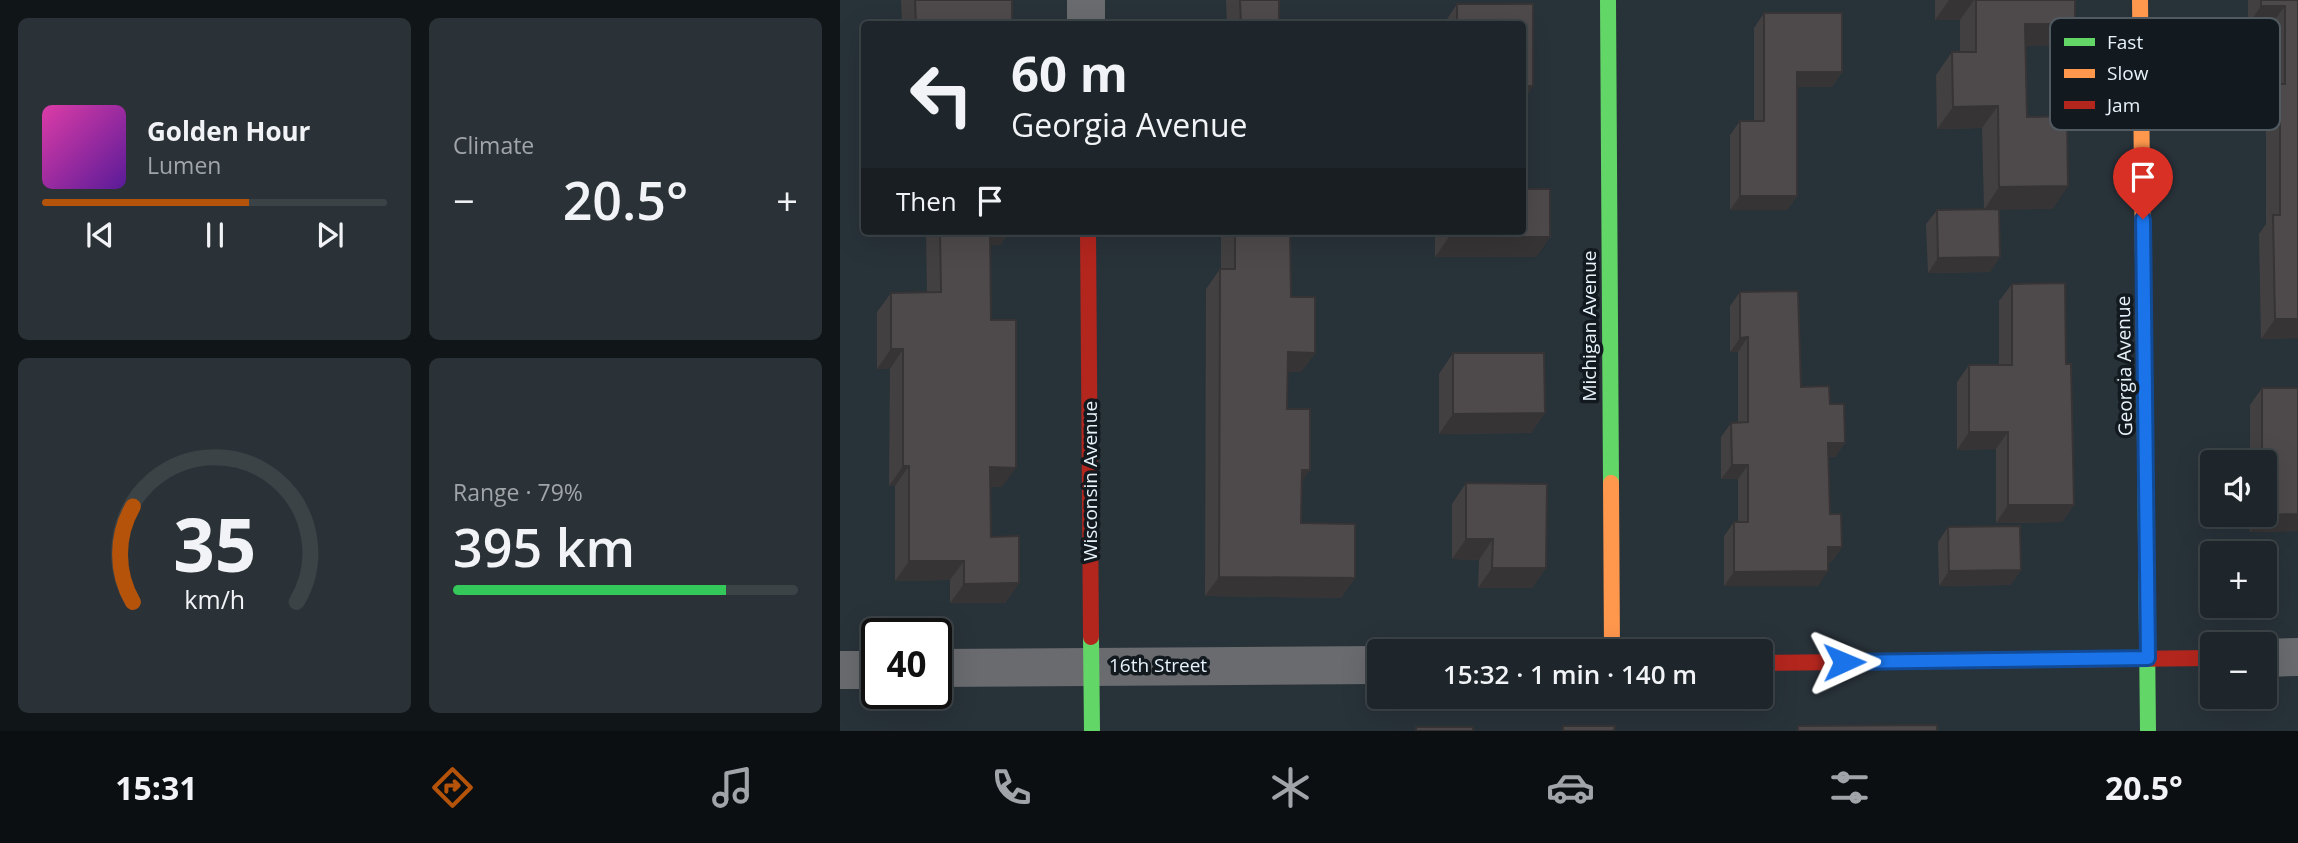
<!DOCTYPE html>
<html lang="en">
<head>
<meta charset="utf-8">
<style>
	:root { --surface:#1e262b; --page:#2b3237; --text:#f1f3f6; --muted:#a1a5a9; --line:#3c4347; --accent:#b45309 }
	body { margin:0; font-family:"Open Sans",sans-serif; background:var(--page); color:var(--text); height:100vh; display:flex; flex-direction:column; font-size:26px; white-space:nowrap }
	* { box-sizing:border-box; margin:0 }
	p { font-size:23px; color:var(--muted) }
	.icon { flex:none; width:38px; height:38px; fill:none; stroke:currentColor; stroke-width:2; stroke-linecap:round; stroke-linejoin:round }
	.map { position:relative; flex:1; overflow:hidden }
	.side { display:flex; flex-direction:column; gap:18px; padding:18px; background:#101518; width:840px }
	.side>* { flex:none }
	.guide { position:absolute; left:21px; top:21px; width:665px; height:214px; border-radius:7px; box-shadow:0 7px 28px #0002,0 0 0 2px var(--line); background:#1e262b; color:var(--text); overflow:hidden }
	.tools { position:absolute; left:1360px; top:450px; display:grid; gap:14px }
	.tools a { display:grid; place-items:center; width:77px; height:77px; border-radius:7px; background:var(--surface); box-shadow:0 7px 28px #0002,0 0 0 2px var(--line); font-size:35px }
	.speed { position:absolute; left:21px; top:618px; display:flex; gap:14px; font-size:35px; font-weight:700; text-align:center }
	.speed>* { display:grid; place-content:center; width:91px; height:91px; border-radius:50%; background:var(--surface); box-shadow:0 7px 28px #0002,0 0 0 2px var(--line); line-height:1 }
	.speed .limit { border:4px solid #111; border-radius:10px; background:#fff; color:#111 }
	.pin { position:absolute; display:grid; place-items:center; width:60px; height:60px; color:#fff; margin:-72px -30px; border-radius:50% 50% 50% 0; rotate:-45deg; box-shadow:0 0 7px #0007 }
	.pin .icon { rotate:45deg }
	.me { position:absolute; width:77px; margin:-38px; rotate:89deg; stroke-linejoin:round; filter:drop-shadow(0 0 5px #0008) }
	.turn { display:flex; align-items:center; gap:24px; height:147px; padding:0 35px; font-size:32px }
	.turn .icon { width:91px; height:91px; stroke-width:2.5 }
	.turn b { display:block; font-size:49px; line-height:60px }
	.then { display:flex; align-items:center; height:66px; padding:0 35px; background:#0003; gap:14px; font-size:26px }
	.big { font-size:52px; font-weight:600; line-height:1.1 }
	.side .tile { flex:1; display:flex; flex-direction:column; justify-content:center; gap:10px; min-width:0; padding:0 24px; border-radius:10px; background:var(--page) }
	.side .dial { align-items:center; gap:0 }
	.dial svg { height:182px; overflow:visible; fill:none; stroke:var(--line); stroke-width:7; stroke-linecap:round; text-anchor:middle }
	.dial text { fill:var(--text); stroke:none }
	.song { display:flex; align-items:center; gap:21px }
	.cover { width:84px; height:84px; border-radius:10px; background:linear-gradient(135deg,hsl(320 70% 55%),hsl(270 70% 35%)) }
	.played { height:7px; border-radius:4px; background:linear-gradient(90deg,var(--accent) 60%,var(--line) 60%) }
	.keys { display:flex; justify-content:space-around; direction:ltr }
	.heat { display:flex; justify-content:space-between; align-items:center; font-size:38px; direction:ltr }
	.charge { height:10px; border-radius:5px; background:linear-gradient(90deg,#34c759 79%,var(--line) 0) }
	.side .tiles { flex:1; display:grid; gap:18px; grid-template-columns:repeat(2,1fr) }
	.trip { position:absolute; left:527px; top:639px; width:406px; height:70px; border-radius:7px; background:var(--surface); box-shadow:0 7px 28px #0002,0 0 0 2px var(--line); font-weight:600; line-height:70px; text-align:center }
	.dock { display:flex; height:112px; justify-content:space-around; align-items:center; background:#0c0f11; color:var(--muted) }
	.dock .icon { width:49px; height:49px }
	.dock .selected { color:var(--accent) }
	.dock b { font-size:32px; color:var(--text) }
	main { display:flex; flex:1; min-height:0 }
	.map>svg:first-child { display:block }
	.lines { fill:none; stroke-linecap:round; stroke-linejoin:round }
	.street { stroke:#696b6f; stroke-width:38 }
	.fast { stroke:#63d668; stroke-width:16 }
	.slow { stroke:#ff974d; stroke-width:16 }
	.jam { stroke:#b3261e; stroke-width:16 }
	.wall { fill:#434041 }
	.shaded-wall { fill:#373435 }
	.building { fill:#4e4a4c; stroke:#373435; stroke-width:2 }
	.route-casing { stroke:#114b97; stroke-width:18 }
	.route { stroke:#1a73e8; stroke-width:12 }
	.labels { text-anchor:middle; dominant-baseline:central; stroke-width:7; stroke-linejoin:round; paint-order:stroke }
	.street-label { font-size:19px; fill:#e7f2fb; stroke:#12191f }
	.key { fill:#12191f; stroke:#525a61; stroke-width:2 }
	.key-label { font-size:19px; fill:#e7f2fb }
</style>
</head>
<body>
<main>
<section class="side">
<div class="tiles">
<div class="tile">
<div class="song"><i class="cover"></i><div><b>Golden Hour</b><p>Lumen</p></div></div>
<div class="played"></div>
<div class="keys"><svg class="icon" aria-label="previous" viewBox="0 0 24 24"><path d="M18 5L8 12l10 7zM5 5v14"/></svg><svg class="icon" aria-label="pause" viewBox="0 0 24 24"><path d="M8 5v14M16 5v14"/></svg><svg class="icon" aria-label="next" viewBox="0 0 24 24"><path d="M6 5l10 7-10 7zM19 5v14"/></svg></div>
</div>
<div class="tile"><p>Climate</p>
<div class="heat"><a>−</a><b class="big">20.5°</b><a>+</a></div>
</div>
<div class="tile dial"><svg viewBox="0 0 100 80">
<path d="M14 69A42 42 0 1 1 86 69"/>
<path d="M14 69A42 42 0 0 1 14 27" stroke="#b45309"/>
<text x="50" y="56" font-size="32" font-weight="700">35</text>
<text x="50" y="72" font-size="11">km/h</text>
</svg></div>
<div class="tile"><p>Range · 79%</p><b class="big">395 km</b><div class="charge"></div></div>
</div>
</section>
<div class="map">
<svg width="1458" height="731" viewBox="0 0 1458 731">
	<rect width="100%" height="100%" fill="#283239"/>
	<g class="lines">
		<g class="street">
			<polyline points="246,0 246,24"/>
			<polyline points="1424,658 1458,657"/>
			<polyline points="96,668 539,665"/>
			<polyline points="0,670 37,670"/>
		</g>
		<g class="fast">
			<polyline points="768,0 771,483"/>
			<polyline points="1304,348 1308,731"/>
			<polyline points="251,637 252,731"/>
		</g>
		<g class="slow">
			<polyline points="1300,0 1304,348"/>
			<polyline points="771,483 772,651"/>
		</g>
		<g class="jam">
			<polyline points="248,231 251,637"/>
			<polyline points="920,663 1372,658"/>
		</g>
	</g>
	<g class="wall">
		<polygon points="61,0 172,0 172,24 62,24"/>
		<polygon points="386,0 439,0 439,24 387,24"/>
		<polygon points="1095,0 1235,0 1235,24 1220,46 1186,46 1187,117 1213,209 1159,209 1160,257 1150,272 1088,273 1086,224 1097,210 1144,209 1142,128 1097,129 1096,75 1112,52 1120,52 1120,20 1095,20"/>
		<polygon points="1408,0 1458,0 1458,338 1421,339 1419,234 1426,224 1426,103 1431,96 1431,25 1408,25"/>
		<polygon points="617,4 693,4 693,86 683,101 682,24 607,24 607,19"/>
		<polygon points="924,13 1002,72 992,87 957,87 957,196 947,210 890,210 890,135 900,121 914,121 914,28"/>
		<polygon points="685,189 710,237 696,257 595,257 595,231 682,231"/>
		<polygon points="86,231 170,231 160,245 151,245 151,320 162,487 151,487 151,537 179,583 165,603 110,603 110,580 55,581 55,486 49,486 50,369 37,369 37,312 51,293 87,293"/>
		<polygon points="381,231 450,231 451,297 475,353 461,372 448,372 447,409 461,482 461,523 515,578 501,598 365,596 366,289 380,269 381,269"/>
		<polygon points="1172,284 1226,364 1234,505 1222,522 1156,523 1156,449 1117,450 1117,382 1129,365 1159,365 1159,301"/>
		<polygon points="900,292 961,387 990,404 1005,443 995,457 989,457 990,514 1002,547 991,562 988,562 978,586 884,586 884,536 894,522 898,522 898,479 881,479 881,437 891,423 898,423 898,352 890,352 890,306"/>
		<polygon points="613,353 705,413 691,433 599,434 599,374"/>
		<polygon points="1422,388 1458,531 1410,532 1410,514 1424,514 1424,462 1410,462 1410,405"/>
		<polygon points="626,483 706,568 692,588 638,588 639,560 612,559 612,504"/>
		<polygon points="1108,527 1181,570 1170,585 1099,586 1098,542"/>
	</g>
	<g class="shaded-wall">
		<polygon points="1109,0 1134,0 1120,20 1095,20"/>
		<polygon points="1421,6 1445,6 1431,25 1408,25"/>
		<polygon points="1185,24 1235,24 1220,46 1170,46"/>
		<polygon points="957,72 1002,72 992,87 947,87"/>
		<polygon points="682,86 693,86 683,101 682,101"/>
		<polygon points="1158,106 1142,128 1097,129 1113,107"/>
		<polygon points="1228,186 1213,209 1144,210 1159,187"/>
		<polygon points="900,196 957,196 947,210 890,210"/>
		<polygon points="147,231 170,231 160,245 137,245"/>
		<polygon points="609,237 710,237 696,257 595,257"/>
		<polygon points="1160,257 1150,272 1088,273 1098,258"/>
		<polygon points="1435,319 1458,319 1458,338 1421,339"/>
		<polygon points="908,337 898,352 890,352 900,338"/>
		<polygon points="51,349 63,349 50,369 37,369"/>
		<polygon points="448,352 475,353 461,372 435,372"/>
		<polygon points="705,413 691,433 599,434 613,414"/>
		<polygon points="1129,432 1168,432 1156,449 1117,450"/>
		<polygon points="988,443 1005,443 995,457 978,457"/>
		<polygon points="892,465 908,465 898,479 881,479"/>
		<polygon points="63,466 69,466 55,486 49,486"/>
		<polygon points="150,467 176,468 162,487 137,487"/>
		<polygon points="462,470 470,470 457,489"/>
		<polygon points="1168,505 1234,505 1222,522 1156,523"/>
		<polygon points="1458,514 1458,531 1410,532 1422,515"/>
		<polygon points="626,539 653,539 639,560 612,559"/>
		<polygon points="988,547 1002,547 991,562 978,562"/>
		<polygon points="69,561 124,561 110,580 55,581"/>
		<polygon points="652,568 706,568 692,588 638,588"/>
		<polygon points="1181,570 1170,585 1099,586 1109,571"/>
		<polygon points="988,571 978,586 884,586 894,572"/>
		<polygon points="379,577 515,578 501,598 365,596"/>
		<polygon points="179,583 165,603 110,603 124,584"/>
	</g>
	<g class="building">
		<polygon points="75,0 172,0 172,24 76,24"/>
		<polygon points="400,0 439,0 439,24 401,24"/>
		<polygon points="1136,0 1235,0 1235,24 1185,24 1187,117 1227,116 1228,186 1159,187 1158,106 1113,107 1112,52 1136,52"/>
		<polygon points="1421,0 1458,0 1458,319 1435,319 1433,215 1440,215 1440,84 1445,84 1445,6 1421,6"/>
		<polygon points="617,4 693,4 693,86 682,86 682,24 617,24"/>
		<polygon points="924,13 1002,13 1002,72 957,72 957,196 900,196 900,121 924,121"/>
		<polygon points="682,165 685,165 685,189 710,189 710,237 609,237 609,231 682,231"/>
		<polygon points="1159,209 1160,257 1098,258 1097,210"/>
		<polygon points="100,231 150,231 151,320 176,320 176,468 150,467 151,537 179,536 179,583 124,584 124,561 69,561 69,466 63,466 63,349 51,349 51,293 101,292"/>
		<polygon points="395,231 450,231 451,297 475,297 475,353 448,352 447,409 470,409 470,470 462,470 461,523 515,524 515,578 379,577 380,269 395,269"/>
		<polygon points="1225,283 1226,364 1231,364 1234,505 1168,505 1168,432 1129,432 1129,365 1172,365 1172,284"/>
		<polygon points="958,291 961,387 989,386 990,404 1004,404 1005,443 988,443 990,514 1001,514 1002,547 988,547 988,571 894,572 894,522 908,522 908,465 892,465 891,423 908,422 908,337 900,338 900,292"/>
		<polygon points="613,353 704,353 705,413 613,414"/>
		<polygon points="1422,388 1458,388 1458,514 1422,515 1424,514 1424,462 1422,462"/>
		<polygon points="626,483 707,484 706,568 652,568 653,539 626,539"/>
		<polygon points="1180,526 1181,570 1109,571 1108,527"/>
		<polygon points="1097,725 1097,731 958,731 958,726"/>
		<polygon points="723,726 775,726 774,731 723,731"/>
		<rect x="576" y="727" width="57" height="4"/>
	</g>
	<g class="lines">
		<g class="route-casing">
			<polyline id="route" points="1004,662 1308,658 1303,219"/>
		</g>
		<use href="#route" class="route"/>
	</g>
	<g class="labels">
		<g class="street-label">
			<text transform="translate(749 326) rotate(-90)">Michigan Avenue</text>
			<text transform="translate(1284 366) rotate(-91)">Georgia Avenue</text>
			<text transform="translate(250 481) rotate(-90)">Wisconsin Avenue</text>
			<text x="318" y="665">16th Street</text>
		</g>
	</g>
	<rect x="1210" y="18" width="230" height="112" rx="10" class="key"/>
	<rect x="1224" y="38" width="31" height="8" fill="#63d668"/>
	<rect x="1224" y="69" width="31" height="9" fill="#ff974d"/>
	<rect x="1224" y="101" width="31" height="8" fill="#b3261e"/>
	<g class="key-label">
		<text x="1267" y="49">Fast</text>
		<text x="1267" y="80">Slow</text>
		<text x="1267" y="112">Jam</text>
	</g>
</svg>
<div class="tools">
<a><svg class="icon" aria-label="sound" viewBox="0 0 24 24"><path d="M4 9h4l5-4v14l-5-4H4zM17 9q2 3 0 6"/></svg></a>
<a>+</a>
<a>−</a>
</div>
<div class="speed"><div class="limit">40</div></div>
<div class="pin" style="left:1303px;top:219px;background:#d93025"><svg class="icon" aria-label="arrive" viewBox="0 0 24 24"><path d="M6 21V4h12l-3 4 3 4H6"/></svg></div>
<svg class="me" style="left:1004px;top:662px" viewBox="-20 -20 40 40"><path d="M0-17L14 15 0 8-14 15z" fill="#1a73e8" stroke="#fff" stroke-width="4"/></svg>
<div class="trip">15:32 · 1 min · 140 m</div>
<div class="guide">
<div class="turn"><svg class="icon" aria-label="left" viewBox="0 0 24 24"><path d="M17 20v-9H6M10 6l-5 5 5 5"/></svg><div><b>60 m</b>Georgia Avenue</div></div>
<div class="then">Then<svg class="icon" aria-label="arrive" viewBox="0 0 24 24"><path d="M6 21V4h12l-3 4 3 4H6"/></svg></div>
</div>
</div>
</main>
<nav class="dock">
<b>15:31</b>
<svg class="icon selected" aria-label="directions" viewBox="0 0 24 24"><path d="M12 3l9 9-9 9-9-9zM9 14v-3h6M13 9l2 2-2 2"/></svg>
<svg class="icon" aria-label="music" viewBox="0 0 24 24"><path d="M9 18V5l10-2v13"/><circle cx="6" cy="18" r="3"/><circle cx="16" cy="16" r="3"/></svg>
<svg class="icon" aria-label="phone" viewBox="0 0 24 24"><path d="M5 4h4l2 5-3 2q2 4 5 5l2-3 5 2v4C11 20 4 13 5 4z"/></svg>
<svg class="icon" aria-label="climate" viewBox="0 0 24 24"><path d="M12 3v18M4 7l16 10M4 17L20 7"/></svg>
<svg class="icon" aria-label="car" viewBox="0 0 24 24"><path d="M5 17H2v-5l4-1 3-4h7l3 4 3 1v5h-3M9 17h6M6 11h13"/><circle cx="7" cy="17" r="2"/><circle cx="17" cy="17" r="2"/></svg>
<svg class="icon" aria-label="filters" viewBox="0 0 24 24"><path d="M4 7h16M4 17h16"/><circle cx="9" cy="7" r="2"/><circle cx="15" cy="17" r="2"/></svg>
<b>20.5°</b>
</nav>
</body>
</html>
